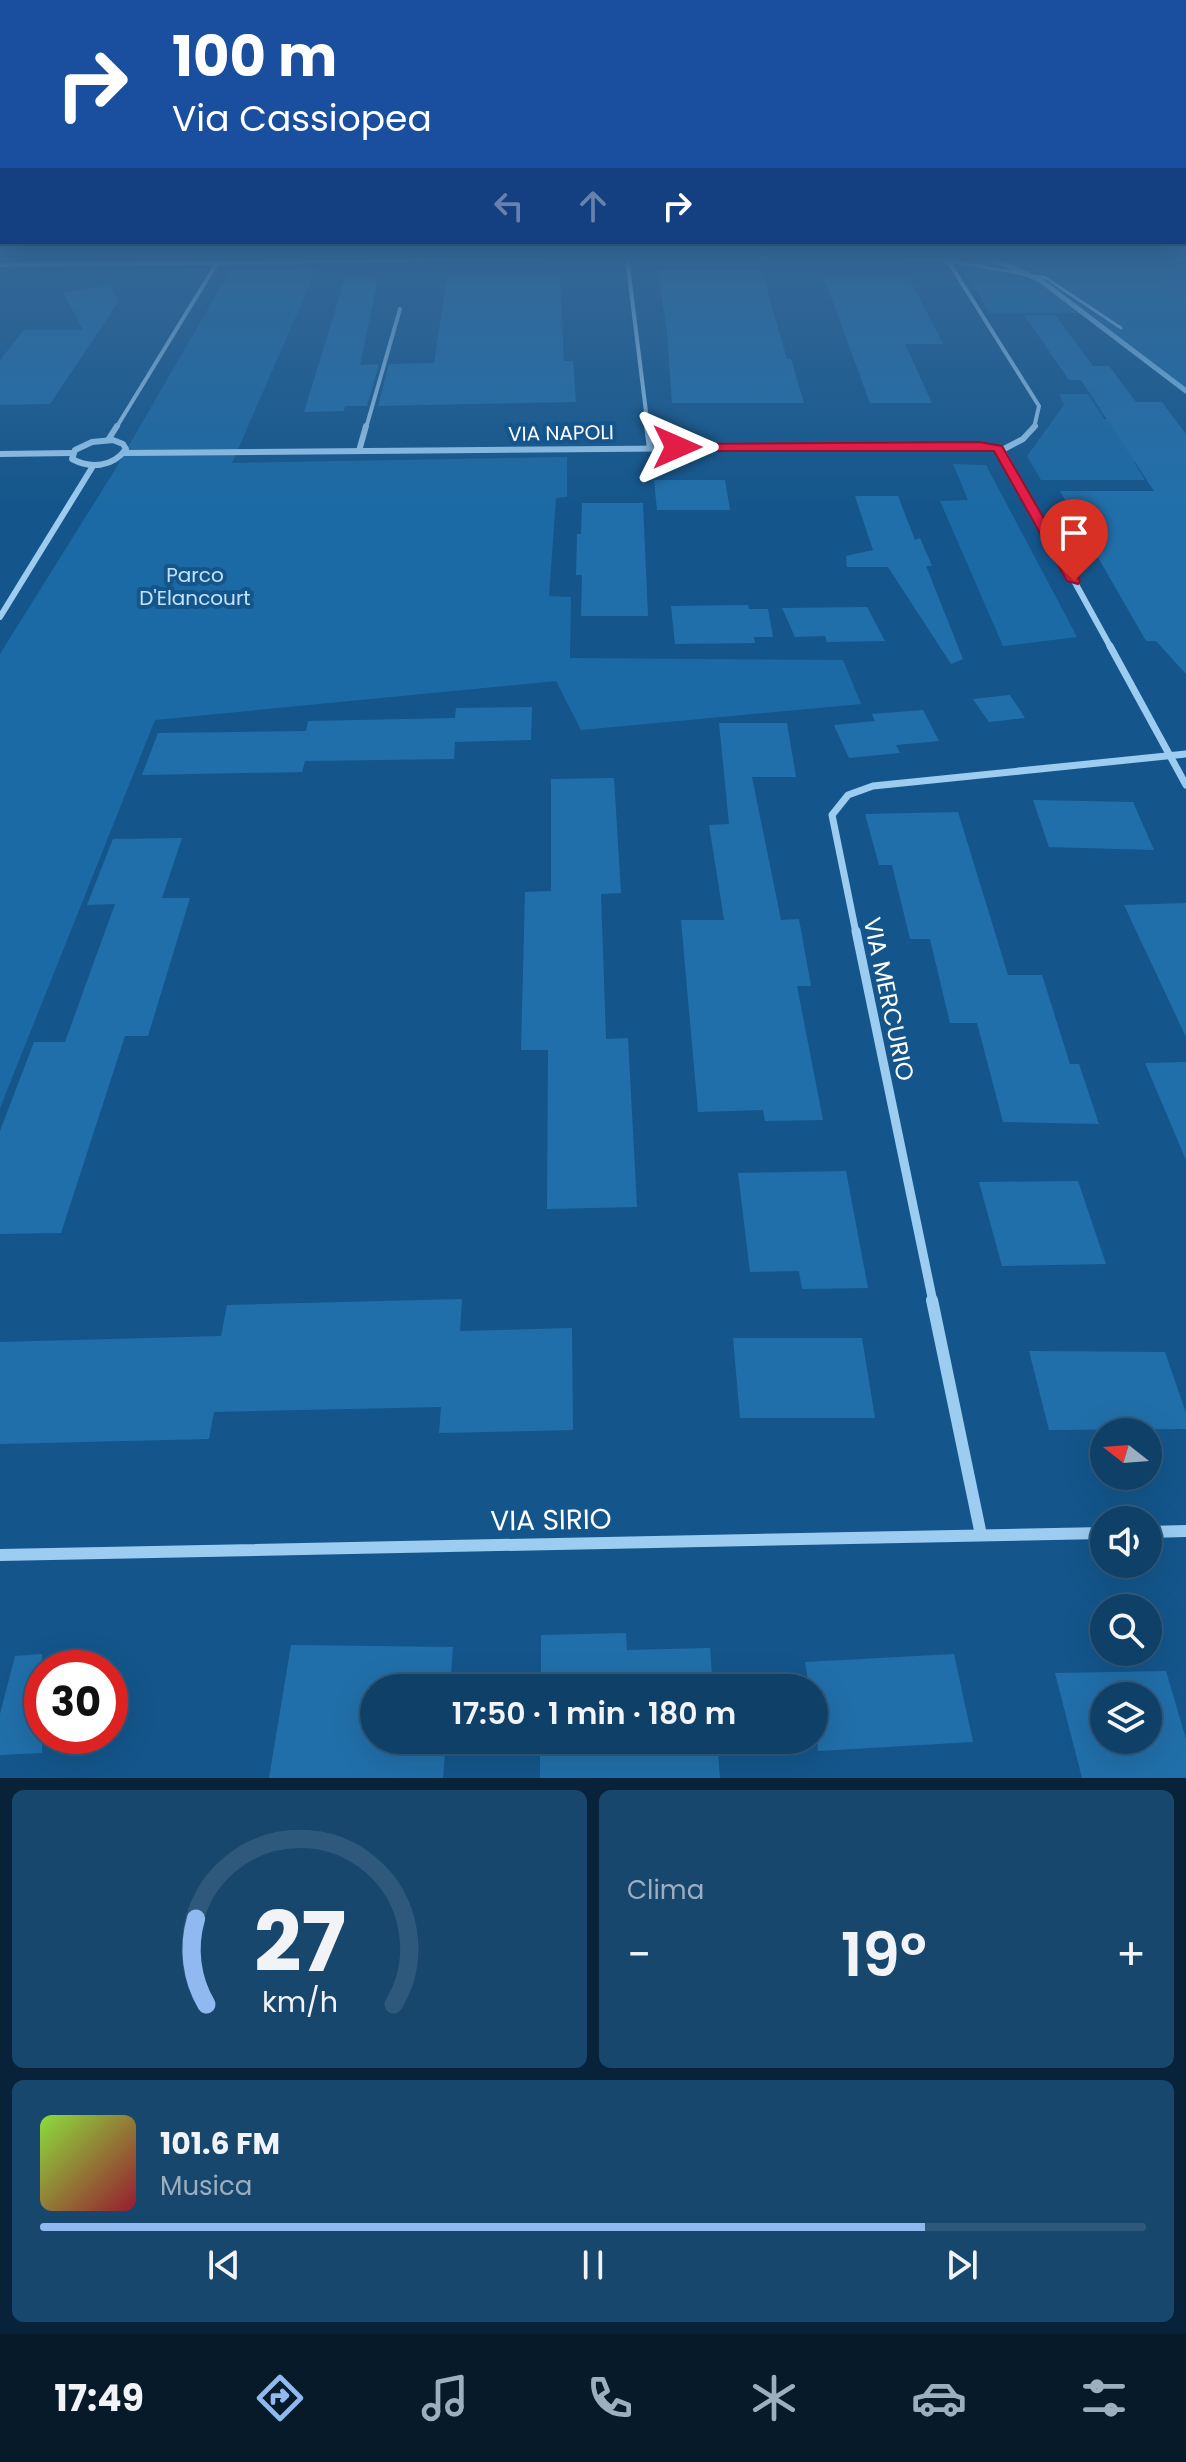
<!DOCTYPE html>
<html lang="it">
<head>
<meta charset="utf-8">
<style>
	:root { --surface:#0f4068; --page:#18476e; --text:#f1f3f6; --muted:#9bafc0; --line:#2f597c; --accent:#90b9f0 }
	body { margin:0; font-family:Poppins,sans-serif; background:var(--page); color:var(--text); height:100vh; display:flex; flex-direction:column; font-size:30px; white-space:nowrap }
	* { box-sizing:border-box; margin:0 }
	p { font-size:26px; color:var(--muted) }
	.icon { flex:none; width:44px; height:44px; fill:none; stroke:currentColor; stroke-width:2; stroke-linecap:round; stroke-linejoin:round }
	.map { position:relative; height:1778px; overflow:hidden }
	.details { display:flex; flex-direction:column; gap:12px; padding:12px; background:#082339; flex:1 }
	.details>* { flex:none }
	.banner { position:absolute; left:0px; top:0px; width:1186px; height:244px; box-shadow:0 8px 32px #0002,0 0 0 2px var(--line); background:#1a4fa0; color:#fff; overflow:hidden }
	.needle { width:52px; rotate:287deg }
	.fabs { position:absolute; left:1090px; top:1418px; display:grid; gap:16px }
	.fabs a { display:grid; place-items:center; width:72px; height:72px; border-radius:50%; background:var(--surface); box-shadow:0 8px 32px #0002,0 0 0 2px var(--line); font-size:40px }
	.speed { position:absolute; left:24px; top:1650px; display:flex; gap:16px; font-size:40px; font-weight:700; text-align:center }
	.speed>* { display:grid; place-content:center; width:104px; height:104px; border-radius:50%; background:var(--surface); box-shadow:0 8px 32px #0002,0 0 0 2px var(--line); line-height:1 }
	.speed .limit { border:12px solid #d22; background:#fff; color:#111 }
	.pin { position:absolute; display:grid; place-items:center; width:68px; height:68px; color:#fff; margin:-82px -34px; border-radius:50% 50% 50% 0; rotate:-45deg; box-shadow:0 0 8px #0007 }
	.pin .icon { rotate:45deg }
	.me { position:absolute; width:88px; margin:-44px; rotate:90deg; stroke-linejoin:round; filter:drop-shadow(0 0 6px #0008) }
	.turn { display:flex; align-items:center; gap:28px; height:168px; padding:0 40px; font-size:36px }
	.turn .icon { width:104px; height:104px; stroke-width:2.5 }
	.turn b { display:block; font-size:56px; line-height:68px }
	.lanes { display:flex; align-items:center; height:76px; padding:0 40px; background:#0003; justify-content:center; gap:40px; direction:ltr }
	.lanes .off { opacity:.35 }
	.big { font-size:60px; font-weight:600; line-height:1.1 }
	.details .widget { flex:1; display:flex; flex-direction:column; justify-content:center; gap:12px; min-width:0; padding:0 28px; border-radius:12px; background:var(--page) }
	.details .dial { align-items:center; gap:0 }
	.dial svg { height:208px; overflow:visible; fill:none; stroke:var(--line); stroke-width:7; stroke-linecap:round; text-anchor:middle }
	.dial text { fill:var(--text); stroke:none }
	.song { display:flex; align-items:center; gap:24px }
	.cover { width:96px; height:96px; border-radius:12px; background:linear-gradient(135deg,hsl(90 70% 55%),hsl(350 70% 35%)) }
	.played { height:8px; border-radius:4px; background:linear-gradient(90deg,var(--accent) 80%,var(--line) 80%) }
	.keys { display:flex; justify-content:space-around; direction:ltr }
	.heat { display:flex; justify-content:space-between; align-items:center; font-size:44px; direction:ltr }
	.details .tiles { flex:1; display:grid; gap:12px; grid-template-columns:1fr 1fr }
	.widget:last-child { grid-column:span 2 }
	.trip { position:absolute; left:360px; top:1674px; width:468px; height:80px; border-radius:40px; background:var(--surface); box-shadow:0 8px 32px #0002,0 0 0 2px var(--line); font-weight:600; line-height:80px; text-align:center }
	.menu { display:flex; height:128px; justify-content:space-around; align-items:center; background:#061a2a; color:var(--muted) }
	.menu .icon { width:56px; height:56px }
	.menu .current { color:var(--accent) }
	.menu b { font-size:36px; color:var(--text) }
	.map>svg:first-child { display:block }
	.green { fill:#1c6aa5 }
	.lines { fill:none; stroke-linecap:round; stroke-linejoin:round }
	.stream { stroke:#8dc9f3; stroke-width:5 }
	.building { fill:#216faa; fill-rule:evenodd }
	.service { stroke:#9cccf0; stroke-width:3 }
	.minor-far4 { stroke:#9cccf0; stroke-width:4 }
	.minor-far3 { stroke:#9cccf0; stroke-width:6 }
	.minor-far2 { stroke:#9cccf0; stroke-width:7 }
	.minor-far1 { stroke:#9cccf0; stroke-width:9 }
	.minor { stroke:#9cccf0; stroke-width:12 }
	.route { fill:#e11d48; stroke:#92132f; stroke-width:2 }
	.labels { text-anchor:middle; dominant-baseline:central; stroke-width:8; stroke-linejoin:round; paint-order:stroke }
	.far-street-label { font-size:20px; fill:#fff; stroke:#14568b }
	.far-park-label { font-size:20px; fill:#c2e3fc; stroke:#14568b }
	.street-label { font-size:24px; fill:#fff; stroke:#14568b }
	.near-street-label { font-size:28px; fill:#fff; stroke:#14568b }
</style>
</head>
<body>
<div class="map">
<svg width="1186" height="1778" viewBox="0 0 1186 1778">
	<rect width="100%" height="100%" fill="#14568b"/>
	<g class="green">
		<polygon points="989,256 1024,260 1186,259 1186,394 1079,313 990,313 956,261 1028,275 1013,265"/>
		<polygon points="317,268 232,463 567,457 567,497 556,498 549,596 571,597 570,658 843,660 861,704 581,730 556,681 155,720 0,1108 0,654 113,473 231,269"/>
		<polygon points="1059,394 1088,394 1104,419 1131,419 1161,462 1134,462 1145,480 1041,480 1027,456 1064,405"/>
		<polygon points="953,464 986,465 1077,637 1003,646 940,501 968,500"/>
	</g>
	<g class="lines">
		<g class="stream">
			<polyline points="984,256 1040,280 1186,391"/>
			<polyline points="1010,256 1024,259 1186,258"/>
		</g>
	</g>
	<g class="building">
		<polygon points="761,269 787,359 791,359 804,403 672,403 667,333 658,270"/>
		<polygon points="460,276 560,276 564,361 573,361 576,402 378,406 389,364 434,363 447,277"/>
		<polygon points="345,278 378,278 360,365 379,364 367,406 345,406 344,411 304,412"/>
		<polygon points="824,278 909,278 943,344 905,344 932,403 870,403"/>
		<polygon points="109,285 119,301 50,404 0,405 0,360 24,330 83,330 63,293"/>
		<polygon points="1024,315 1055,315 1093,366 1109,366 1136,402 1162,402 1186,434 1186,674 1156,641 1146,641 1060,491 1154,491 1081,380 1069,380"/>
		<polygon points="654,480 725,480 730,510 657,510"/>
		<polygon points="855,496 898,496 915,540 920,538 932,566 926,566 963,659 951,664 888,567 847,567 846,556 873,550"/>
		<polygon points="582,503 643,503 648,616 581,616 582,575 576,575 577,534 581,534"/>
		<polygon points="748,605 749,609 768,609 773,637 754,637 755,643 675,644 671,606"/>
		<polygon points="867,607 885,641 827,642 825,636 795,637 782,608"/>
		<polygon points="1010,695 1025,718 989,722 973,699"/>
		<polygon points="532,707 531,740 455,742 454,759 305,761 302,772 142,775 158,733 306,731 308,721 455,718 456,708"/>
		<polygon points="923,710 939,741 896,745 900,753 849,758 834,725 875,721 872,714"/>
		<polygon points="719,723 787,723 796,777 752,777 781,920 799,919 811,986 797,986 823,1120 765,1121 763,1110 698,1112 681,920 724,920 709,825 729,824"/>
		<polygon points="614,778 621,893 601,894 606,1039 628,1038 637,1207 547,1209 548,1050 521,1050 525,892 551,891 551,779"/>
		<polygon points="1033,800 1133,802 1154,850 1049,847"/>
		<polygon points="958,812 1008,975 1042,975 1070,1064 1079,1064 1099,1124 1003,1122 977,1023 950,1023 930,939 910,939 892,865 879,865 865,814"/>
		<polygon points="182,838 162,898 190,898 148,1036 125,1036 61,1233 0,1234 0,1131 34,1042 65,1042 115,904 87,905 113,839"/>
		<polygon points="1186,903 1186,1037 1124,905"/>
		<polygon points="1186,1062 1186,1160 1145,1063"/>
		<polygon points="846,1171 868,1288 802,1289 799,1271 750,1272 738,1173"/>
		<polygon points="1078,1181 1106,1264 1002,1266 979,1182"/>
		<polygon points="462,1299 460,1331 572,1328 573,1430 439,1433 441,1407 214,1412 209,1439 0,1444 0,1342 221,1336 227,1305"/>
		<polygon points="733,1338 862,1338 875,1418 740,1418"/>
		<polygon points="1029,1351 1165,1352 1186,1413 1186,1429 1049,1430"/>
		<polygon points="626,1633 627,1650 710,1648 713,1688 541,1688 541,1635"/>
		<polygon points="291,1645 453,1647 450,1688 374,1688 374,1740 446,1740 443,1778 269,1778"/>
		<polygon points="42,1654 42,1753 0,1755 0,1714 15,1656"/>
		<polygon points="954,1654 973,1742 818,1751 814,1688 809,1688 805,1662"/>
		<path d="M1166,1671l20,68v39h-104l-27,-105zM1104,1696h44v44h-44z"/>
		<polygon points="540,1740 717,1740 720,1778 540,1778"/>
	</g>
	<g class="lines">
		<polyline class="service" points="938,259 1046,278 1121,328"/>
		<g class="minor-far4">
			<polyline points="627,258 648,428"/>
			<polyline points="0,265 627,258 938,259 950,264 1039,406 1034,428"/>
			<polyline points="116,428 217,263"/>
			<polyline points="366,428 400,309"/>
		</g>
		<g class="minor-far3">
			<polyline points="647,426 650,448"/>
			<polyline points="108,440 117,426"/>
			<path d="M113,440l10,4 3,5c-13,18 -35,20 -54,10l3,-9 17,-8z"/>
			<polyline points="1002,450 1023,439 1035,426"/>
			<polyline points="1002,450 1111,648"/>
			<polyline points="359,451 366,426"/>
			<polyline points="125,453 979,446 1002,450"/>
			<polyline points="0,454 72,453"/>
			<polyline points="0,617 93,466"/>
		</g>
		<g class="minor-far2">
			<polyline points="1110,646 1186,785"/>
			<polyline points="856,933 832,815 848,795 873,786 1186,754"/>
		</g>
		<polyline class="minor-far1" points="856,931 933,1302"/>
		<g class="minor">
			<polyline points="932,1300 981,1535"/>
			<polyline points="1148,1532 1186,1531"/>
			<polyline points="0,1555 1104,1533"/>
		</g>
	</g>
	<linearGradient id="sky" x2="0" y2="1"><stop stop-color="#0b2f4c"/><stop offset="0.51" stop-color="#346898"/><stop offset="1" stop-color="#346898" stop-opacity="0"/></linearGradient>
	<rect width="1186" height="505" fill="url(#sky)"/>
	<polygon class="route" points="979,442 1002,446 1080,581 1078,584 1067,581 994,451 677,451 671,447 677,444"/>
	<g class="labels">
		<g class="far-street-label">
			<text transform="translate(561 433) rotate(-1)">VIA NAPOLI</text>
		</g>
		<g class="far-park-label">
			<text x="195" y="575">Parco<tspan x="195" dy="23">D'Elancourt</tspan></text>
		</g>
		<g class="street-label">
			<text transform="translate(889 999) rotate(78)">VIA MERCURIO</text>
		</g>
		<g class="near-street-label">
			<text transform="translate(551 1520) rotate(-1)">VIA SIRIO</text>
		</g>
	</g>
</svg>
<div class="fabs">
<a><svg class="needle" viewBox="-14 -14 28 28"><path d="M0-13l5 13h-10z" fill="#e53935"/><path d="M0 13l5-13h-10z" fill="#9bafc0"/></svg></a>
<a><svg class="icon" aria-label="sound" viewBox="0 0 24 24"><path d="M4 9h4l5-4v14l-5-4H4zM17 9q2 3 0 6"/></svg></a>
<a><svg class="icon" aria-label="search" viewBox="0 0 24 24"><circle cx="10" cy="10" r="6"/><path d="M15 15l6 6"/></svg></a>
<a><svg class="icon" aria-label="layers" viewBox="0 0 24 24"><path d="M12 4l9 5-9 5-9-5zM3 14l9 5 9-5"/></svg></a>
</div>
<div class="speed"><div class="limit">30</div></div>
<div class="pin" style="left:1074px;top:581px;background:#d93025"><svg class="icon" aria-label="arrive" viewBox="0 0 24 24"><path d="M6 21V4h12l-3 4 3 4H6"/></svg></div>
<svg class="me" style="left:677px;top:447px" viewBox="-20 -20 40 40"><path d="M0-17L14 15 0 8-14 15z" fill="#e11d48" stroke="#fff" stroke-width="4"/></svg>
<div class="trip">17:50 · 1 min · 180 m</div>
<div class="banner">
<div class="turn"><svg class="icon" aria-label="right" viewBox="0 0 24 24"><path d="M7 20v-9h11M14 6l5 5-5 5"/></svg><div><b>100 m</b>Via Cassiopea</div></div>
<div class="lanes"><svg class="icon off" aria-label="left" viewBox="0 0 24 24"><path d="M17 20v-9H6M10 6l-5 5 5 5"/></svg><svg class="icon off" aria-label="ahead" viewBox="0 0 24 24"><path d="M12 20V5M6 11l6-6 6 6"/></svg><svg class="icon" aria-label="right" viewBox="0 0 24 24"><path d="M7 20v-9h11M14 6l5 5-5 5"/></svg></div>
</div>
</div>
<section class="details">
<div class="tiles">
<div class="widget dial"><svg viewBox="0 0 100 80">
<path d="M14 69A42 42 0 1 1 86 69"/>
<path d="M14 69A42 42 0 0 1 10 36" stroke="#90b9f0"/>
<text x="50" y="56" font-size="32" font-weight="700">27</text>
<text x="50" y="72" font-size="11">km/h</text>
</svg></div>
<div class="widget"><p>Clima</p>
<div class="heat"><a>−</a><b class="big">19°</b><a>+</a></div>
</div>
<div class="widget">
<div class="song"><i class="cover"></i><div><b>101.6 FM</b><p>Musica</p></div></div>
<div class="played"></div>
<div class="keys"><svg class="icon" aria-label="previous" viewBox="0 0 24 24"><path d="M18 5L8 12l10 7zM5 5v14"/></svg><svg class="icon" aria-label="pause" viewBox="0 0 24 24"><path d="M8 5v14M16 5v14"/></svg><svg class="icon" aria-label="next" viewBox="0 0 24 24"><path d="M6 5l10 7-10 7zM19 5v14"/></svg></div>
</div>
</div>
</section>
<nav class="menu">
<b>17:49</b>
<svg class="icon current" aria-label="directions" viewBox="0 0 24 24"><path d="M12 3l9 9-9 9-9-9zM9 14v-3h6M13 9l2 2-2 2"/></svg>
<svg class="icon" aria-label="music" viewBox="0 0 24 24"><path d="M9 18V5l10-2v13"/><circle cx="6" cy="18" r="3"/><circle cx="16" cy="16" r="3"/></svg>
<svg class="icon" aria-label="phone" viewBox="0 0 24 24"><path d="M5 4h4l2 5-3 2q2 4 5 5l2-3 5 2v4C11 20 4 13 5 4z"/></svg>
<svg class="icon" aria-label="climate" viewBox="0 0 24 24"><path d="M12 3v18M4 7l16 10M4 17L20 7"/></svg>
<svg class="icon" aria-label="car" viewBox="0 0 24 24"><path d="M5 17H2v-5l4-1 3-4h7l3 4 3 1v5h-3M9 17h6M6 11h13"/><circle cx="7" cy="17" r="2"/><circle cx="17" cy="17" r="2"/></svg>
<svg class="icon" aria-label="filters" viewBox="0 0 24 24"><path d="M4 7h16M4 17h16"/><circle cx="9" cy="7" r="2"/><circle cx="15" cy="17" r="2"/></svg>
</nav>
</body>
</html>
